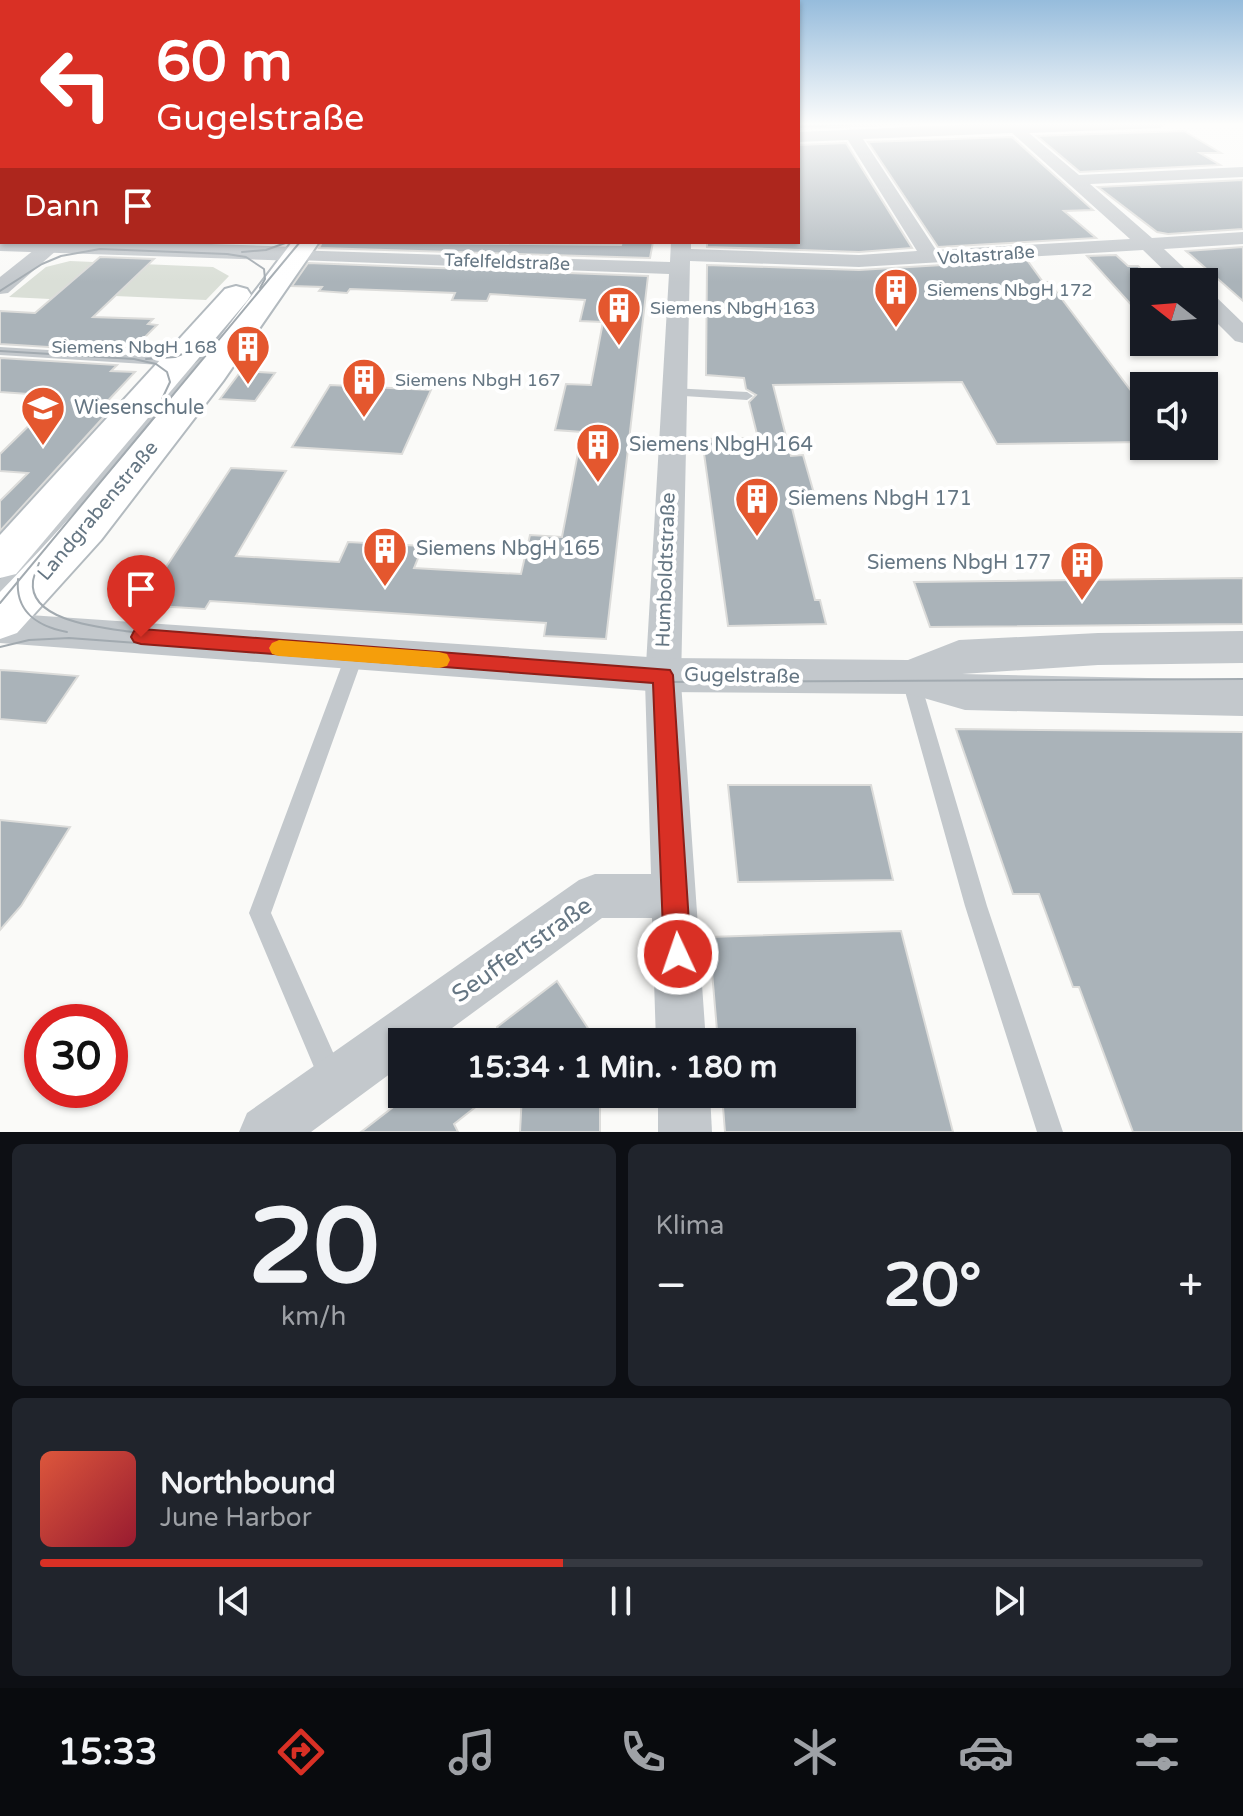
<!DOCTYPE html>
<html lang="de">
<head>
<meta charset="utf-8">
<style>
	:root { --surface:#171b24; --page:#20242c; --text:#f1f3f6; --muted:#9ea1a6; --line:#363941; --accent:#d93025 }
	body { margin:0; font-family:"Varela Round",sans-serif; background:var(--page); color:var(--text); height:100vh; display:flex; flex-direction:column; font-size:30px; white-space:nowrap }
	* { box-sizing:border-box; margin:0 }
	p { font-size:26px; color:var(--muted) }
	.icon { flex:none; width:44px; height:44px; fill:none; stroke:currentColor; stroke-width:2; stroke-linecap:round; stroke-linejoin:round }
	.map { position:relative; height:1132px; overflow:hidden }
	.panel { display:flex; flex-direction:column; gap:12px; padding:12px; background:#0d0f14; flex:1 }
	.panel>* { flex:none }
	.guide { position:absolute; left:0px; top:0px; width:800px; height:244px; box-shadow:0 2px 6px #0004; background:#d93025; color:#fff; overflow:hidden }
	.needle { width:52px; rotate:287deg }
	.tools { position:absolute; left:1130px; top:268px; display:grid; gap:16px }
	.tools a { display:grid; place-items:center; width:88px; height:88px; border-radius:0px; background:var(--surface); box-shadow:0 2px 6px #0004; font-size:40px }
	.speed { position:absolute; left:24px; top:1004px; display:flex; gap:16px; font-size:40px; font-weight:700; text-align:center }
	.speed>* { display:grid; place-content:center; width:104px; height:104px; border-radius:50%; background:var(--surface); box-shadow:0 2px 6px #0004; line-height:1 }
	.speed .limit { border:12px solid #d22; background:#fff; color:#111 }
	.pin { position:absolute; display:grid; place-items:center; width:68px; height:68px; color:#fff; margin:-82px -34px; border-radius:50% 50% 50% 0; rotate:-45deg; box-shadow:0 0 8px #0007 }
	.pin .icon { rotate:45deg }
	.me { position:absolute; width:88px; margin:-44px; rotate:357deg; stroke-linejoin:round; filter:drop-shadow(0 0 6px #0008) }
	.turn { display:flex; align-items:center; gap:28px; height:168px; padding:0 24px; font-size:36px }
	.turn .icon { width:104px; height:104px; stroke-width:2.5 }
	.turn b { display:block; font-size:56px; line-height:68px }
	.then { display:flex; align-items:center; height:76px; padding:0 24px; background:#0003; gap:16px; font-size:30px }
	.big { font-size:60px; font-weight:700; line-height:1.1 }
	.panel .tile { flex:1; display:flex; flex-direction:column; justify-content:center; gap:12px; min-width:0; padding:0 28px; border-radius:12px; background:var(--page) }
	.panel .dial { align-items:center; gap:0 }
	.dial b { font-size:104px; line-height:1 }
	.song { display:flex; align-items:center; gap:24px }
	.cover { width:96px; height:96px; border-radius:12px; background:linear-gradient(135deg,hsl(10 70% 55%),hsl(350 70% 35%)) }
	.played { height:8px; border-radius:4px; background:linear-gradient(90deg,var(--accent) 45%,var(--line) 45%) }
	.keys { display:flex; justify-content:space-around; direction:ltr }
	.heat { display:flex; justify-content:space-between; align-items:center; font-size:44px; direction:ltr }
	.panel .tiles { flex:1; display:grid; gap:12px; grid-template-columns:1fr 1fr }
	.tile:last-child { grid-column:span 2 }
	.trip { position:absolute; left:388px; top:1028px; width:468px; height:80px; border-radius:0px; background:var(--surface); box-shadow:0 2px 6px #0004; font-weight:700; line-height:80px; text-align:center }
	.menu { display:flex; height:128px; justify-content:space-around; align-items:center; background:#090b0e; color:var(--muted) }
	.menu .icon { width:56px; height:56px }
	.menu .on { color:var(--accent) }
	.menu b { font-size:36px; color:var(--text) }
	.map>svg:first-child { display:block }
	.green { fill:#dadfd7 }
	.building { fill:#aab3b9; stroke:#dcdcda; stroke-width:2 }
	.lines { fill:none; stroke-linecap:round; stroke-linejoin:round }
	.secondary-casing { stroke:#b3babf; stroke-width:4 }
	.service { fill:#c3c8cc; fill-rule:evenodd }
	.minor { fill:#c3c8cc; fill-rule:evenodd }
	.tertiary { fill:#c3c8cc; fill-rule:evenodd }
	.secondary { fill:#fff; fill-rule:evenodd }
	.tram { stroke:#a2aab0; stroke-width:2 }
	.route { fill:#d93025; stroke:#8d1f18; stroke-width:2 }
	.slow { fill:#f59e0b }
	.labels { text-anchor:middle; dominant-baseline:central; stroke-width:8; stroke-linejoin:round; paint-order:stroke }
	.far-street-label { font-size:18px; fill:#657683; stroke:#fff }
	.far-poi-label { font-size:18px; fill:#657683; stroke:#fff; text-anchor:start }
	.poi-label { font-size:20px; fill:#657683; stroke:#fff; text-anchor:start }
	.street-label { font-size:20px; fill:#657683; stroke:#fff }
	.near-street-label { font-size:24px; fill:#657683; stroke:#fff }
</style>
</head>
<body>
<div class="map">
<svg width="1243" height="1132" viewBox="0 0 1243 1132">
	<rect width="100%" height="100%" fill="#fafaf8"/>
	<polygon class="green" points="70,261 213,267 229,276 206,300 115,296 137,274 83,272 50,299 9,297 46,267"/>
	<g class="building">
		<polygon points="798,123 925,123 798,129"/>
		<polygon points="1184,131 1221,153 1200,153 1220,165 1080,172 1037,136"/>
		<polygon points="1012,137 1093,210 1064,211 1096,238 938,247 868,142"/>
		<polygon points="846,143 912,248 859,252 707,247 707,242 798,242 798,145"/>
		<polygon points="1243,180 1243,229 1168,234 1157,232 1098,187"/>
		<polygon points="322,242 621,245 622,242 653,242 650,258 319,248"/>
		<polygon points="1243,247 1243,301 1186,251"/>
		<polygon points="1116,255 1128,266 1138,266 1144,272 1144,319 1087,256"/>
		<polygon points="100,257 154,259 93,317 153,319 148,324 157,325 130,352 0,344 0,311 35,313"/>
		<polygon points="1027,260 1043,282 1049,282 1144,408 1144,442 997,444 962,382 773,385 791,456 803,455 817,504 791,504 815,600 820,600 826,624 728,626 702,439 758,438 749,402 756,395 746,389 744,378 706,375 707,265 859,270"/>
		<polygon points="308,263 648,276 606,639 544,636 546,623 210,601 205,609 141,605 231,468 286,471 236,556 339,562 348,542 423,546 414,568 521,574 530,535 562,537 582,432 555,430 566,384 591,385 603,322 580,321 585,300 490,294 487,301 452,300 455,293 350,289 347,293 319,291 322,287 292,286"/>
		<polygon points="0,358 117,365 111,371 135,372 101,408 111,409 0,531 0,501 28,473 0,471 0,454 59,396 0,392"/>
		<polygon points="241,371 275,373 255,401 220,399"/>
		<polygon points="330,385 431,390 402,454 292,447"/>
		<polygon points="1243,578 1243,624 930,627 914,582"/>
		<polygon points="0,670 17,671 78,676 46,723 0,719"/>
		<polygon points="956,729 1243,732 1243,1132 1133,1132 1079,987 1073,987 1039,894 1013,894"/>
		<polygon points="728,785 871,785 893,880 738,882"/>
		<polygon points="0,820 70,827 21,906 0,930"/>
		<polygon points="901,931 953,1132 725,1132 722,1094 842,1094 842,1042 718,1042 709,937"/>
		<polygon points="557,981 597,1042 505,1042 497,1027"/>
		<polygon points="410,1094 492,1094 454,1124 458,1132 361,1132"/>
		<polygon points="522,1094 600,1094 600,1132 520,1132"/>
	</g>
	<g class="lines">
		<g class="secondary-casing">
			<g id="secondary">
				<path d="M292,242h27l-96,139 -122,159 -84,93 -17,6v-47c107,-109 201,-228 292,-350z"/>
				<polygon points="236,286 247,289 251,295 247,301 16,574 0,578 0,535 225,289"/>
			</g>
		</g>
		<g class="service">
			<polygon points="0,347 177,358 183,362 177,366 0,355"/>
			<polygon points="211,352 215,353 215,359 193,376 27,574 6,592 0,594 0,579 15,566 185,370"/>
			<polygon points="672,388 747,392 753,396 747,400 668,395 666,392"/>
			<polygon points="355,647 361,649 364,654 271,913 344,1077 340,1086 331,1090 322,1086 249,913 346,654 349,649"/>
			<polygon points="910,670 916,672 919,677 987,906 1063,1132 1037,1132 965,906 901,677 904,672"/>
		</g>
		<g class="minor">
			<path d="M1002,123h165l-7,5 -131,5 50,42 164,-8v10l-153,7 62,54 91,-6v12l-79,5 35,33h-23l-33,-32 -284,17 -169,-6 -9,421 25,360h-50l-4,-124h-50l-169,124h-31v23l-91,67h-72l8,-19 332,-233 16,-6h56l-6,-192 24,-408 -372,-14 -7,-2 -3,-4 3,-4 380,12 1,-20h20v7l168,6 58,-4 -69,-111 -50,2v-10zM1012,133l118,106 -194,11 -73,-111z"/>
			<rect x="0" y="158" width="2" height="10"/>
			<polygon points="44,242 66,242 8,293 0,294 0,277"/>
			<polygon points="1204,291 1212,293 1243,323 1243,343 1235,341 1204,310"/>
			<polygon points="658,1094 710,1094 712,1132 658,1132"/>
		</g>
		<g class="tertiary">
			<polygon points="0,237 2,242 151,242 297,247 305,249 309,254 305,259 297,261 0,251"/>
			<polygon points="0,613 663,658 908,660 959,640 1098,633 1243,631 1243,663 1098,665 962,674 1243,680 1243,716 965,710 910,694 663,692 0,643"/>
		</g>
		<use href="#secondary" class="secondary"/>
		<g class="tram">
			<polyline points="242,252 266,250 288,242"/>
			<polyline points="0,291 42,264 61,256 100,249 227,254 246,257 264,269 265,279 260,288"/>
			<polyline points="0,351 134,359 156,364 167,372 170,382 162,399"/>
			<polyline points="146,359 175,357 214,341"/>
			<path d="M39,563c-2,6 -5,12 -6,18 -5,41 72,47 99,51"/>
			<path d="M18,579c-3,33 19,47 49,53"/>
			<polyline points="0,603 300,242"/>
			<polyline points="0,647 29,640 69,638 663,682 1243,679"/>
		</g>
	</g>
	<linearGradient id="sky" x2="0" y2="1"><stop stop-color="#96bcdc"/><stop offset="0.44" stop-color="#fdfdfc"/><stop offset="1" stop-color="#fdfdfc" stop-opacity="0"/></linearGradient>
	<rect width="1243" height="282" fill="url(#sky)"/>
	<polygon class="route" points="141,629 670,670 673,675 691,954 687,964 678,968 668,964 664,954 653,683 141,644 134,642 131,637 134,631"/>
	<polygon class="slow" points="279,640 439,652 447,654 450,660 447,666 439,668 279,656 272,654 269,648 272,643"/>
	<defs>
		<g id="building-pin" transform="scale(2.3)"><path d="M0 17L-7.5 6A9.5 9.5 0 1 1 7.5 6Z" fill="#e4572e" stroke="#fff"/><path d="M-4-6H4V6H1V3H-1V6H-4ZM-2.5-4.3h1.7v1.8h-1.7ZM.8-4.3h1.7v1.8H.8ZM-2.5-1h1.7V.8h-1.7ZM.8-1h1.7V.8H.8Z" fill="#fff"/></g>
		<g id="school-pin" transform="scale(2.3)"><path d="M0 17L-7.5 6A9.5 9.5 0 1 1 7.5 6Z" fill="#e4572e" stroke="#fff"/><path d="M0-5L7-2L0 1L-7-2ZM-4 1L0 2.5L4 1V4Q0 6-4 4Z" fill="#fff"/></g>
	</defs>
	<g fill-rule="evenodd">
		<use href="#building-pin" x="896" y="290"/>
		<use href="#building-pin" x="619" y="308"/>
		<use href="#building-pin" x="248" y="347"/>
		<use href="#building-pin" x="364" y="380"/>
		<use href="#school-pin" x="43" y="408"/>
		<use href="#building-pin" x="598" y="445"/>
		<use href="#building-pin" x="757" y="499"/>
		<use href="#building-pin" x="385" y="549"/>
		<use href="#building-pin" x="1082" y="563"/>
	</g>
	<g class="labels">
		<g class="far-street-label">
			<text transform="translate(986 255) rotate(-4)">Voltastraße</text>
			<text transform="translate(507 262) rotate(2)">Tafelfeldstraße</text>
		</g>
		<g class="far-poi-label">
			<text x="927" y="290">Siemens NbgH 172</text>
			<text x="650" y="308">Siemens NbgH 163</text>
			<text x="217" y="347" text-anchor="end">Siemens NbgH 168</text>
			<text x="395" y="380">Siemens NbgH 167</text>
		</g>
		<g class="poi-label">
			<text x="74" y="408">Wiesenschule</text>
			<text x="629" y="445">Siemens NbgH 164</text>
			<text x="788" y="499">Siemens NbgH 171</text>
			<text x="416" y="549">Siemens NbgH 165</text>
			<text x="1051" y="563" text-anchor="end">Siemens NbgH 177</text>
		</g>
		<g class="street-label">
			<text transform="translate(98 511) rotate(-50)">Landgrabenstraße</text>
			<text transform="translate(666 570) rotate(-88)">Humboldtstraße</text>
			<text transform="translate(742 676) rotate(1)">Gugelstraße</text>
		</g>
		<g class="near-street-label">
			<text transform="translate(522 950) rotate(-35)">Seuffertstraße</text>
		</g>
	</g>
</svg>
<div class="tools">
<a><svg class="needle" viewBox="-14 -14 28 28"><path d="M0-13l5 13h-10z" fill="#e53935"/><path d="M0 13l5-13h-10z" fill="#9ea1a6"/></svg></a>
<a><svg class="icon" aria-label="sound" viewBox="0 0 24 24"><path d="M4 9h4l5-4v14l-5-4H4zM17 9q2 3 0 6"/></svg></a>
</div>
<div class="speed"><div class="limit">30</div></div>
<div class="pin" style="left:141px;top:637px;background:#d93025"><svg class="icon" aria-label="arrive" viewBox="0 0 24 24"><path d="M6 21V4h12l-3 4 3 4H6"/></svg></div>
<svg class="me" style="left:678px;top:954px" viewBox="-20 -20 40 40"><circle r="17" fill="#d93025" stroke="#fff" stroke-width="3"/><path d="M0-11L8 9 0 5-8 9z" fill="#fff"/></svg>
<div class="trip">15:34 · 1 Min. · 180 m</div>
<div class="guide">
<div class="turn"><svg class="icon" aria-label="left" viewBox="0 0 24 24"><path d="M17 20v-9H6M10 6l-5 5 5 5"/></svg><div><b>60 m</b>Gugelstraße</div></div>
<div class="then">Dann<svg class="icon" aria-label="arrive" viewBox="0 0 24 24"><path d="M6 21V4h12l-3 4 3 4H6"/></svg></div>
</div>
</div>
<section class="panel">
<div class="tiles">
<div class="tile dial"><b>20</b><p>km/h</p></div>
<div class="tile"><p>Klima</p>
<div class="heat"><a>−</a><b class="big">20°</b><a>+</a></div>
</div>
<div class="tile">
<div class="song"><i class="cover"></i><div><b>Northbound</b><p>June Harbor</p></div></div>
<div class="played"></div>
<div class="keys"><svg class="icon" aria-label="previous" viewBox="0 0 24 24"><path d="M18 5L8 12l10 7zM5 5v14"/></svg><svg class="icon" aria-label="pause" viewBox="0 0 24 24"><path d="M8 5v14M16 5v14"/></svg><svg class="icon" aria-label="next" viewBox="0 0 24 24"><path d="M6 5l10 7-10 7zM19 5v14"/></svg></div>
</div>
</div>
</section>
<nav class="menu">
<b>15:33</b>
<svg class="icon on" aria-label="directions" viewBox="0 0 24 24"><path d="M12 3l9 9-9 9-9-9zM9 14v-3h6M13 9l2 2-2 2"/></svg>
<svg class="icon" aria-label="music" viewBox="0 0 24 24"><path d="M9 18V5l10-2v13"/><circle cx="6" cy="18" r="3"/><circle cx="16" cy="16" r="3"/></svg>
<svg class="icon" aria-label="phone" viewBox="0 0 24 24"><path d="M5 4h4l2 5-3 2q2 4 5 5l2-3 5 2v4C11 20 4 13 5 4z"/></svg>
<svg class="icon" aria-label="climate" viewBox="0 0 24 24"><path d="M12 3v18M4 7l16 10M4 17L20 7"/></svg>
<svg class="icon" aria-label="car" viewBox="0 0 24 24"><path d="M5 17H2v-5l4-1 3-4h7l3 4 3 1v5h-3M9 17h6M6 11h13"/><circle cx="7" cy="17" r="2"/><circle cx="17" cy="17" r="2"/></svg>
<svg class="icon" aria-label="filters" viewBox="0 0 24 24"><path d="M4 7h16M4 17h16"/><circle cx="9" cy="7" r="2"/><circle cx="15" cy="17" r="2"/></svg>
</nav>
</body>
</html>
